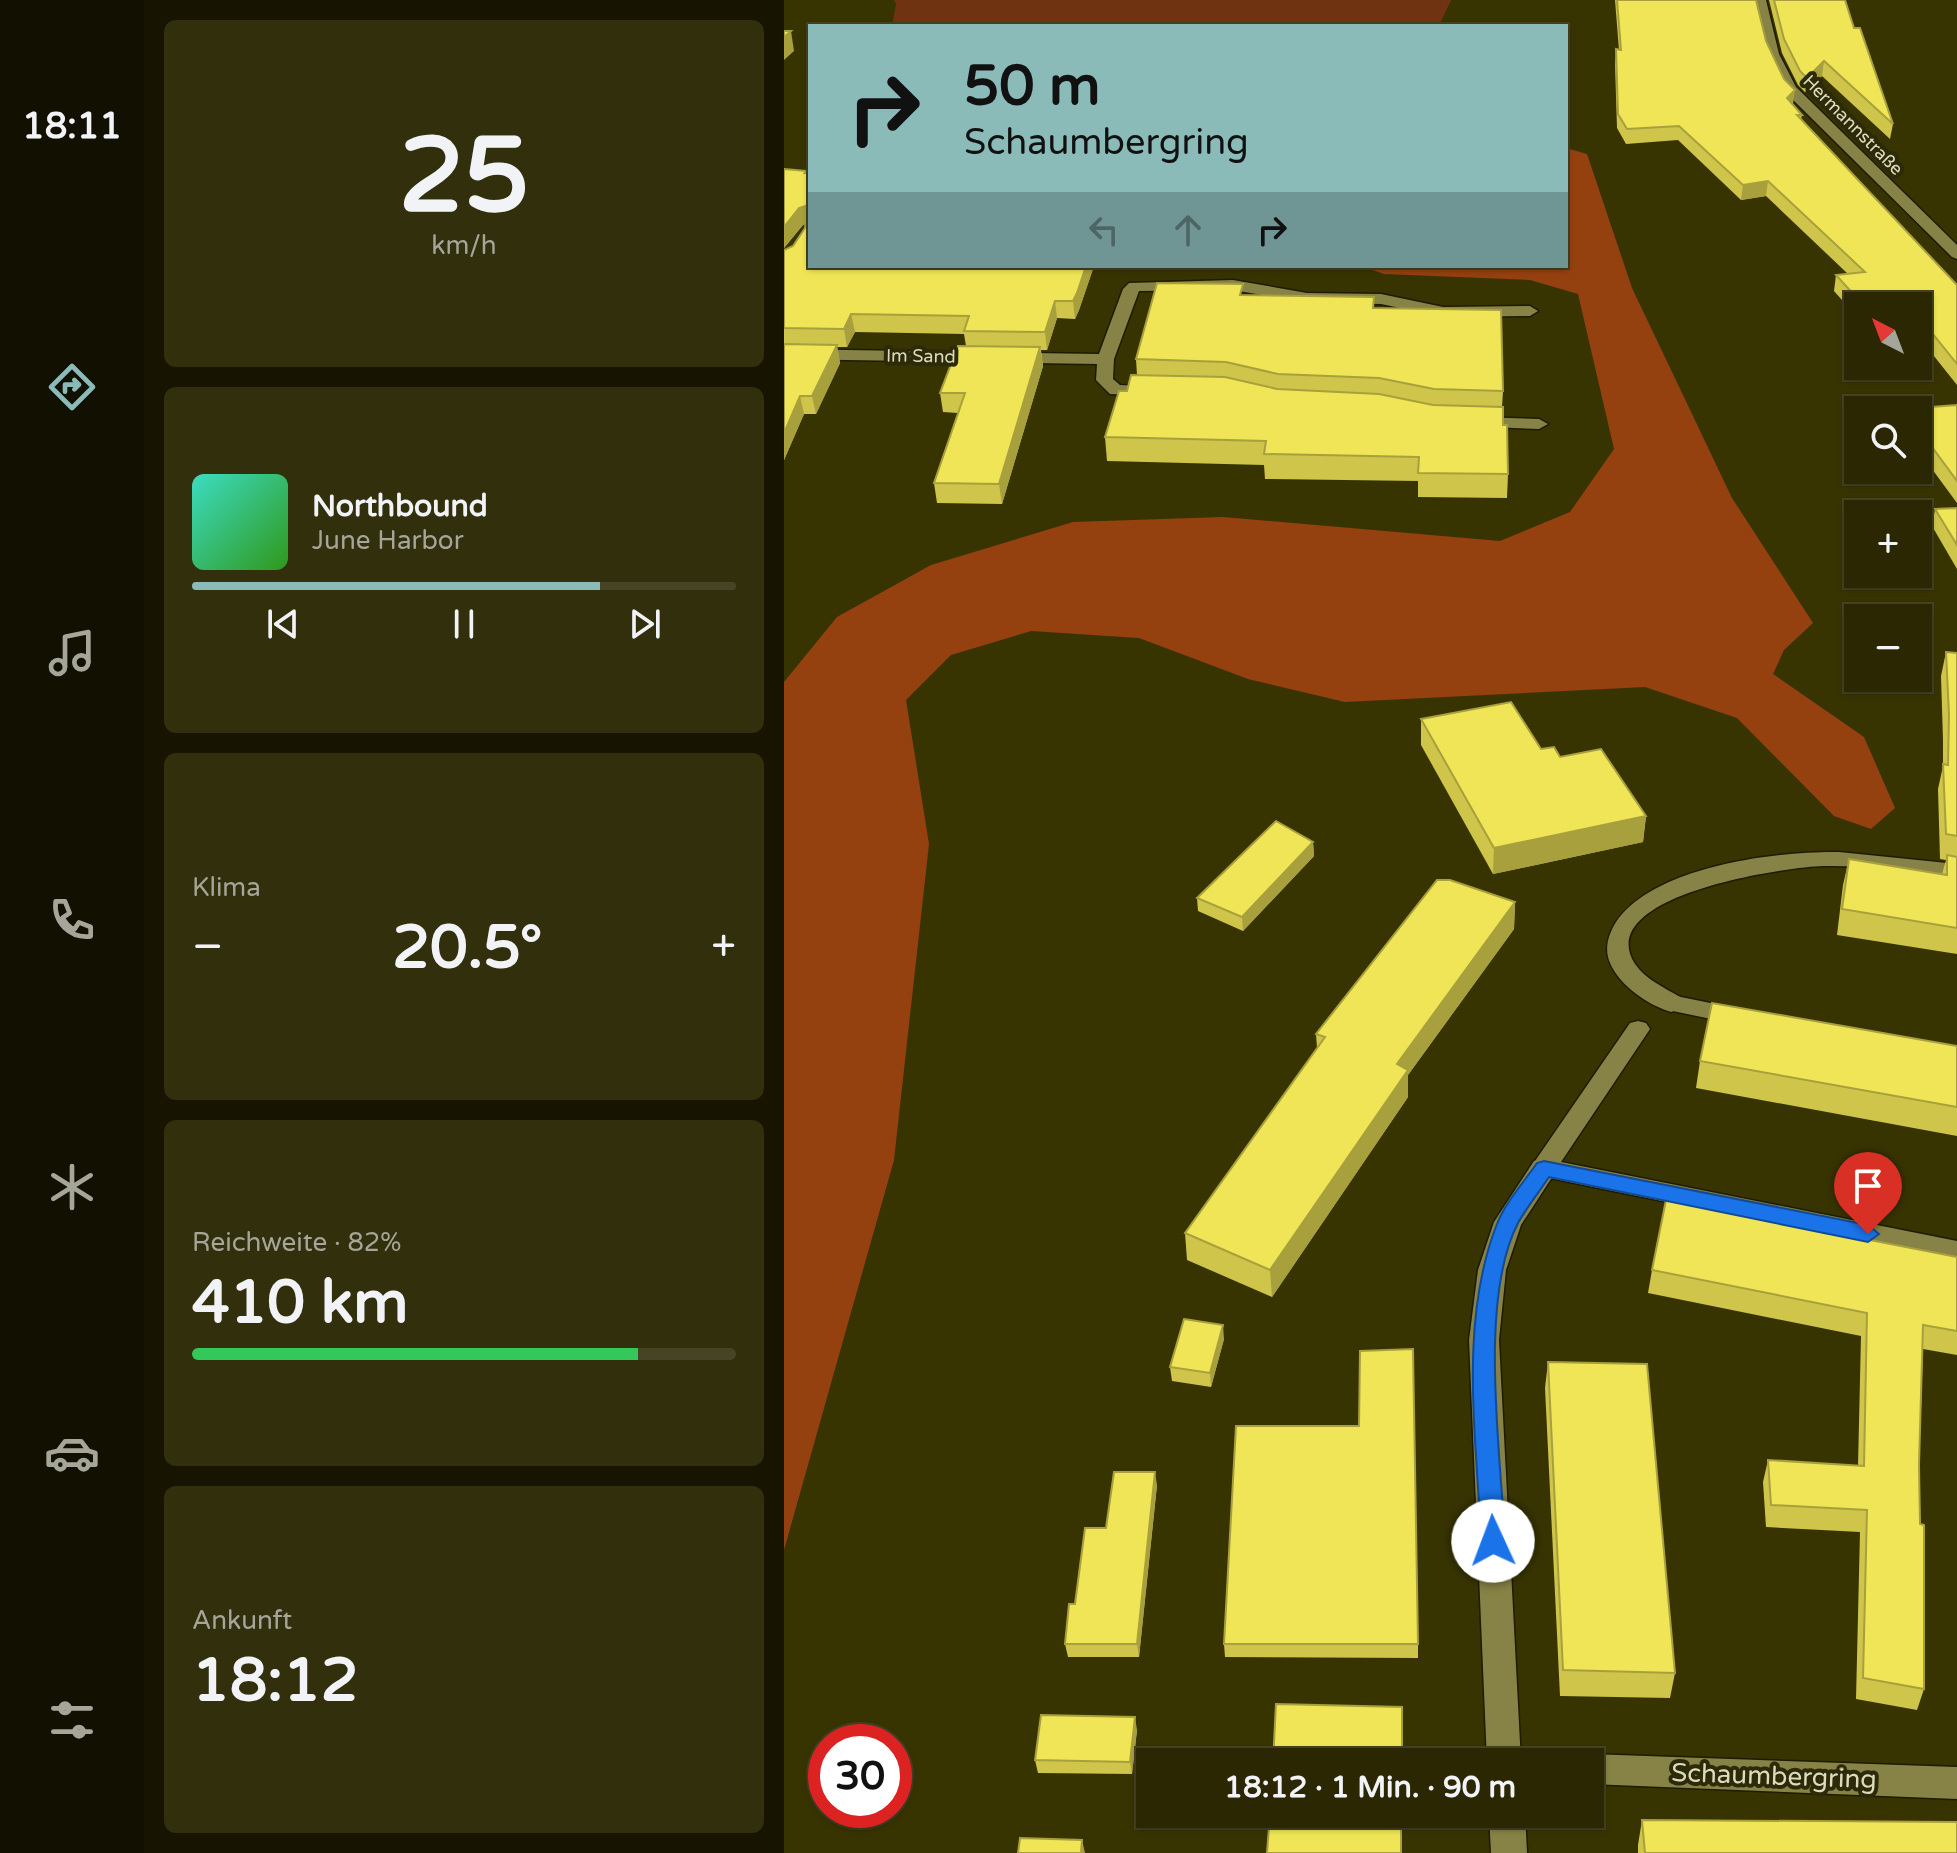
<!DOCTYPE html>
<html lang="de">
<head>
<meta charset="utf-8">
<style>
	:root { --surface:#2a2702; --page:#322f0c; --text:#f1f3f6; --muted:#a5a599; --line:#464424; --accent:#8bbbb9 }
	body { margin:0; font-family:"Varela Round",sans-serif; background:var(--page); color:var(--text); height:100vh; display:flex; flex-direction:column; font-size:30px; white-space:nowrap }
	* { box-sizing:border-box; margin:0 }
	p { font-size:26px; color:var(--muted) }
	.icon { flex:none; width:44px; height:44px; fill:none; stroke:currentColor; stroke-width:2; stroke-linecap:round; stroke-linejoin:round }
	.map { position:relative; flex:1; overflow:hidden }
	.sheet { display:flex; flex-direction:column; gap:20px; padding:20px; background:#171501; width:640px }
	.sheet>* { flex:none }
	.banner { position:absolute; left:24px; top:24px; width:760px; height:244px; border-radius:0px; box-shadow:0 2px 6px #0004,0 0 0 2px var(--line); background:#8bbbb9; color:#111; overflow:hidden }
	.needle { width:52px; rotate:318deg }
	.fabs { position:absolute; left:1060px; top:292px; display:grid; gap:16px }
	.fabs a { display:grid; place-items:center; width:88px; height:88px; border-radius:0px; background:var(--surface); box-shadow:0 2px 6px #0004,0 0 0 2px var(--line); font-size:40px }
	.speed { position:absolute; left:24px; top:1724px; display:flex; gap:16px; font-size:40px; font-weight:700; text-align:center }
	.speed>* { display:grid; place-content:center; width:104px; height:104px; border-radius:50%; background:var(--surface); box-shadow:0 2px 6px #0004,0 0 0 2px var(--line); line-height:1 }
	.speed .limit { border:12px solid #d22; background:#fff; color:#111 }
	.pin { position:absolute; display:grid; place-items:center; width:68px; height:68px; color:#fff; margin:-82px -34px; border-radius:50% 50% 50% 0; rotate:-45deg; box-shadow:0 0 8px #0007 }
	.pin .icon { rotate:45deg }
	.me { position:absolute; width:88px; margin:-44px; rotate:358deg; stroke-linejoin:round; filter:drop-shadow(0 0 6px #0008) }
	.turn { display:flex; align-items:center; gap:28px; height:168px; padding:0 24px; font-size:36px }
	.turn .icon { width:104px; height:104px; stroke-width:2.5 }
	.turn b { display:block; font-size:56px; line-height:68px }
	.lanes { display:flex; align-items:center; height:76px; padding:0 24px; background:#0003; justify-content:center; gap:40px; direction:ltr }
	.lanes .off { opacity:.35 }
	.big { font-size:60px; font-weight:700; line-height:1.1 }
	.sheet .card { flex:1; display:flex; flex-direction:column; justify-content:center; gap:12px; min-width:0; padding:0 28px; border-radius:12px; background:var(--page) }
	.sheet .dial { align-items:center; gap:0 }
	.dial b { font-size:104px; line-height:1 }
	.song { display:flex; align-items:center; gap:24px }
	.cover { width:96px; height:96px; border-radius:12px; background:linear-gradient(135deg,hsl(170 70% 55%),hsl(110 70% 35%)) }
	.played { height:8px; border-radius:4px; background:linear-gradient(90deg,var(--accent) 75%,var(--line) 75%) }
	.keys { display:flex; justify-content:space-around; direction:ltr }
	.heat { display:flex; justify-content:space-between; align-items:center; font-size:44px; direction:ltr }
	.charge { height:12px; border-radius:6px; background:linear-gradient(90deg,#34c759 82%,var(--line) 0) }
	.trip { position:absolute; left:352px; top:1748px; width:468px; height:80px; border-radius:0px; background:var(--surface); box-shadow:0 2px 6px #0004,0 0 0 2px var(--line); font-weight:700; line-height:80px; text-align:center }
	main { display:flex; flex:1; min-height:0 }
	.tab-bar { display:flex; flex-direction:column; width:144px; justify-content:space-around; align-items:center; background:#111001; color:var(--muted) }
	.tab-bar .icon { width:56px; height:56px }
	.tab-bar .current { color:var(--accent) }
	.tab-bar b { font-size:36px; color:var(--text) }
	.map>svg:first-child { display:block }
	.green { fill:#703312 }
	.forest { fill:#95400f }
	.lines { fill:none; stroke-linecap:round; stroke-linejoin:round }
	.lane-casing { stroke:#1e1b00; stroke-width:3 }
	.street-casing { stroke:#1e1b00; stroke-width:3 }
	.secondary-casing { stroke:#1e1b00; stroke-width:3 }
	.lane { fill:#878245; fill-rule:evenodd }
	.street { fill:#878245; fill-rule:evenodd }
	.secondary { fill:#878245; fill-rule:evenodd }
	.wall { fill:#cec54a }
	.shaded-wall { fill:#a7a03c }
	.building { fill:#efe556; stroke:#a7a03c; stroke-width:2 }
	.route { fill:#1a73e8; stroke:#114b97; stroke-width:2 }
	.labels { text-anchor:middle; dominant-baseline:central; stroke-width:8; stroke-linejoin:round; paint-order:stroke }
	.far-street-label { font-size:18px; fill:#dcdbbb; stroke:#2c2a09 }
	.near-street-label { font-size:26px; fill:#dcdbbb; stroke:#2c2a09 }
</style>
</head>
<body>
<main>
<nav class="tab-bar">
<b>18:11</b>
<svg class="icon current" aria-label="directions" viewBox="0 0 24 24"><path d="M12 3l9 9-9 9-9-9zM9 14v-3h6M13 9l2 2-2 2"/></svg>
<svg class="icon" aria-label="music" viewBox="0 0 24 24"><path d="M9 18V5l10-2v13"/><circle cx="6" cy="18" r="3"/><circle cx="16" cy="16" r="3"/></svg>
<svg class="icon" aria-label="phone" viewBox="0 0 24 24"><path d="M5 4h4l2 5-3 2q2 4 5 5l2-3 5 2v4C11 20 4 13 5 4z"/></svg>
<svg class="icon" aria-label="climate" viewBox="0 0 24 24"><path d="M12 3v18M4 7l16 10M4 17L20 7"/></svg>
<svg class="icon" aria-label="car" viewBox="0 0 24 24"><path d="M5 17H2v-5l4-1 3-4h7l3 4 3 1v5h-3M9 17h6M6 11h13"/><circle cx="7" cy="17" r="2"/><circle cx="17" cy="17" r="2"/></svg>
<svg class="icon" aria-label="filters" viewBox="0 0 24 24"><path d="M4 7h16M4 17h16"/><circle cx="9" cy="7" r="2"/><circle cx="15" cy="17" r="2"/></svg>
</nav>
<section class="sheet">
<div class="card dial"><b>25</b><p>km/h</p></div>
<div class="card">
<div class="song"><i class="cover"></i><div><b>Northbound</b><p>June Harbor</p></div></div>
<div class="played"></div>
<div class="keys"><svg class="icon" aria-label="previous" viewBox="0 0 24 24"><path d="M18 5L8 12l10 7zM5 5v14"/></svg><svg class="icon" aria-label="pause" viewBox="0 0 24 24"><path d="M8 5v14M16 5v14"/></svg><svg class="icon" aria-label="next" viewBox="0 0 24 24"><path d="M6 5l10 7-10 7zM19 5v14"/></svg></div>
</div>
<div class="card"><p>Klima</p>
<div class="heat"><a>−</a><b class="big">20.5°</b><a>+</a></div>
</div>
<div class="card"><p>Reichweite · 82%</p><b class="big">410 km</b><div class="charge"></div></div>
<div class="card"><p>Ankunft</p><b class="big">18:12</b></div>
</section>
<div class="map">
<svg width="1173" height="1853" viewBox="0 0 1173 1853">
	<rect width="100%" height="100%" fill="#383402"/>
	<polygon class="green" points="110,0 667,0 655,26 108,26 112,4"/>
	<polygon class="forest" points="782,148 803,154 848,288 948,498 1029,623 1000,650 989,674 1080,737 1111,808 1087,829 1050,816 953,718 861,687 561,702 464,679 355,638 247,631 167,655 122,700 145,844 110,1160 0,1550 0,682 53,617 147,565 289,522 439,517 716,541 786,512 830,449 794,294 746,280 600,274 577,266 782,266"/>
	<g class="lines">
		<g class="lane-casing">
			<g id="lane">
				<polygon points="887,995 956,1009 968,1017 956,1025 879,1009 876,1003"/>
				<polygon points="854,1021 862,1023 866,1029 777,1162 1173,1241 1173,1261 751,1175 748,1168 751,1161 846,1023"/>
				<polygon points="806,1754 1173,1767 1173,1799 806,1784 806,1762 793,1762"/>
			</g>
		</g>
		<g class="street-casing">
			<g id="street">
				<polygon points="449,280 523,293 597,294 659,307 746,306 754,311 746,316 659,317 597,304 523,303 449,290 355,291 330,359 329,379 336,385 381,387 381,395 375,396 326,394 312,380 313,364 0,359 0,349 315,354 339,289 345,283"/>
				<polygon points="689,417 755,419 764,424 755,429 683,426 680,422"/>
				<path d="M1055,852l118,12v16c-44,-6 -89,-15 -134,-14 -37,1 -232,29 -188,98 10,15 30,24 45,33l3,6 -3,6 -9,3c-23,-7 -51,-26 -61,-49 -6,-14 -2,-28 6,-41 38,-56 160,-71 223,-70z"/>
				<polygon points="760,1158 770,1161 774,1168 737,1225 722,1270 715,1340 737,1762 703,1762 685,1340 694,1270 710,1222 750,1161"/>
				<polygon points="705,1814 741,1814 743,1853 707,1853"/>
			</g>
		</g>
		<g class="secondary-casing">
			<polygon id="secondary" points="970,0 982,0 995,54 1012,87 1173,245 1173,259 1168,257 1001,92 983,54"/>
		</g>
		<use href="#lane" class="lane"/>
		<use href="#street" class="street"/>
		<use href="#secondary" class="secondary"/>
	</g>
	<g class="wall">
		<polygon points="831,0 972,0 982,41 1009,105 1018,115 1017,119 1173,285 1173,385 1134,336 1134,306 1074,306 1074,318 1050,291 1052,275 1064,274 982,196 957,200 894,140 842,144 833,128 831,64 832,49 835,50"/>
		<polygon points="985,0 1061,0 1070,28 1109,124 1106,139 1038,76 1021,92 1014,85 998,53"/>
		<polygon points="0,169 23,171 26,266 310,266 295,310 291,319 273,318 263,350 257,350 259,366 218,504 153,503 150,483 174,413 159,412 156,393 182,346 180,334 71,332 63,347 53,347 56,363 32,414 20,414 0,460 0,250 9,246 21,228 22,224 19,225 0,248"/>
		<polygon points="459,295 590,297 590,308 719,391 718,407 724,474 723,498 634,497 634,481 481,479 480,465 323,461 321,437 353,375 352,359"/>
		<polygon points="1173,405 1173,503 1134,450 1134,410 1120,410"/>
		<polygon points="1173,508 1173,569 1148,526 1151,509"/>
		<polygon points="1162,652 1173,653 1173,954 1053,935 1059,885 1065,859 1158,874 1162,860 1156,859 1154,789 1159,766 1159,740 1157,676"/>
		<polygon points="637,719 757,749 776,757 862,816 859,842 709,874 637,745"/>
		<polygon points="529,842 530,856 459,931 414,911 413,898"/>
		<polygon points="731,902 730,929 624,1075 624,1097 488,1297 403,1260 401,1233 533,1048 532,1034"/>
		<polygon points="1173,1046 1173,1136 912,1088 916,1061"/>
		<polygon points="1173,1257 1173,1355 1139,1349 1135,1465 1140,1689 1133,1710 1072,1699 1076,1532 982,1527 979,1482 984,1460 1074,1466 1077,1336 864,1293 868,1270"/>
		<polygon points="440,1339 427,1387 388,1381 386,1367"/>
		<polygon points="764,1362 891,1673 886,1698 776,1696 761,1388"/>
		<polygon points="373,1485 355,1657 284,1657 281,1644 322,1528"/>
		<polygon points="440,1644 634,1644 634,1658 441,1657"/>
		<polygon points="353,1730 348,1774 254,1773 251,1760"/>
		<polygon points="858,1820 1173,1853 854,1853 854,1845"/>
	</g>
	<g class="shaded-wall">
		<polygon points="7,31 10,51 0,60 0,37"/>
		<polygon points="1040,61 1038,76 1021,92 1023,78"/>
		<polygon points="1011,90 1009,104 1003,98"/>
		<polygon points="984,181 982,196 957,200 959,185"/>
		<polygon points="24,205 26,222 19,225 0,248 0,227 15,208"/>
		<polygon points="302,266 310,266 295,310 291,319 289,301"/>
		<polygon points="271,301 273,318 263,350 261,332"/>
		<polygon points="67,314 71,332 63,347 60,329"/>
		<polygon points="53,345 56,363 32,414 28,396"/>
		<polygon points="256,347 259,366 218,504 215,484"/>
		<polygon points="16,396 20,414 0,460 0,433"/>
		<polygon points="862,816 859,842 709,874 710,848"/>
		<polygon points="529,842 530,856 459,931 458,917"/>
		<polygon points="731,902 730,929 624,1075 624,1097 488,1297 486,1270 613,1064"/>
		<polygon points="439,1325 440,1339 427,1387 426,1373"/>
		<polygon points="371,1472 373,1485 355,1657 353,1644"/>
		<polygon points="351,1717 353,1730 348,1774 346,1762"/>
		<polygon points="298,1840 301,1853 297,1853"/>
	</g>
	<g class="building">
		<polygon points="833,0 972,0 982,41 1000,79 1011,90 1003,98 1018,115 1013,115 1173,285 1173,364 1136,318 1134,318 1134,306 1080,306 1052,275 1081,272 984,181 959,185 895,126 843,129 834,114 832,49 837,50"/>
		<polygon points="990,0 1061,0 1070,28 1076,28 1109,124 1040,61 1023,78 1016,71 1000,39"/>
		<polygon points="0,31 7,31 0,37"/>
		<polygon points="0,169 23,171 21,173 26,173 26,266 302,266 293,293 289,301 271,301 261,332 180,331 185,316 67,314 60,329 0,328 0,250 9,246 21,228 24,205 15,208 0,227"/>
		<polygon points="373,283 459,284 456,295 590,297 589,308 717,310 719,391 650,389 595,378 494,374 442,362 352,359"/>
		<polygon points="0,344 53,345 28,396 16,396 0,433"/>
		<polygon points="174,346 256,347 215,484 150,483 181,393 156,393"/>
		<polygon points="347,375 441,377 493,389 595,394 649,405 719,407 719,425 723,425 724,474 634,473 635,457 480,454 482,441 321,437 335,391 343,391"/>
		<polygon points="1173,405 1173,481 1134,428 1134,410 1120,409"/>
		<polygon points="1173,508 1173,545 1151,509"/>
		<polygon points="1162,652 1173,653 1173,836 1162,834 1159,764 1164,765 1165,715"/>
		<polygon points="727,702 757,749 770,747 776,757 817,749 862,816 710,848 637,719"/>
		<polygon points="492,821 529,842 458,917 413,898"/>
		<polygon points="1163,855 1173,857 1173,928 1058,909 1065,859 1163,875"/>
		<polygon points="653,880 666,880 731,902 613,1064 624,1070 486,1270 401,1233 541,1037 532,1034"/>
		<polygon points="928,1003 1173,1046 1173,1107 916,1061"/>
		<polygon points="882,1200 1173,1257 1173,1331 1139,1325 1135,1465 1136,1524 1140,1525 1140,1689 1079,1678 1083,1510 987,1505 984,1460 1080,1466 1083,1313 868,1270"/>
		<polygon points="400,1319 439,1325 426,1373 386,1367"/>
		<polygon points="629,1349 634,1644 440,1644 452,1426 575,1426 576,1351"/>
		<polygon points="764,1362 863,1364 891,1673 779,1670"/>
		<polygon points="330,1472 371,1472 353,1644 281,1644 285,1604 291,1604 301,1528 322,1528"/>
		<polygon points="492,1704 618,1707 618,1762 489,1762"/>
		<polygon points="257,1715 351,1717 346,1762 251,1760"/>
		<polygon points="486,1814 617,1814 617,1853 483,1853"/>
		<polygon points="858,1820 1173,1822 1173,1853 861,1853"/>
		<polygon points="236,1838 298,1840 297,1853 234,1853"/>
	</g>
	<path class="route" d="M760,1161l324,64 11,9 -11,8 -319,-65c-10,15 -22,30 -31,46 -40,77 -17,231 -13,318l-3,8 -9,3 -8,-3 -4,-8c-4,-103 -23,-218 16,-317 8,-21 27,-42 40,-61z"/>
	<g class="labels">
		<g class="far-street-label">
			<text transform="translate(1069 125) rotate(45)">Hermannstraße</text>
			<text transform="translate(137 356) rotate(1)">Im Sand</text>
		</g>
		<g class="near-street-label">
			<text transform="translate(990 1776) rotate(2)">Schaumbergring</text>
		</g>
	</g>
</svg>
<div class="fabs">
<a><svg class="needle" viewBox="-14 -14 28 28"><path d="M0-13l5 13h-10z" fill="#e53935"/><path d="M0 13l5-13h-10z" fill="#a5a599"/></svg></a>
<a><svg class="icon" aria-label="search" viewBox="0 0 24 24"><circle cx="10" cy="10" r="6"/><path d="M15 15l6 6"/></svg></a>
<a>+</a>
<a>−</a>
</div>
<div class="speed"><div class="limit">30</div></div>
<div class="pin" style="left:1084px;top:1234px;background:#d93025"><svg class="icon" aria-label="arrive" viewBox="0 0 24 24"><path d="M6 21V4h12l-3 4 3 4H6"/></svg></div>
<svg class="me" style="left:709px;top:1541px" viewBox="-20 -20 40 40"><circle r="19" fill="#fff"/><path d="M0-13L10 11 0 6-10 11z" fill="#1a73e8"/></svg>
<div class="trip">18:12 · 1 Min. · 90 m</div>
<div class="banner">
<div class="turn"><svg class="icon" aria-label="right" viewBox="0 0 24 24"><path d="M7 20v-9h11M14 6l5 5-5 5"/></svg><div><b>50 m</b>Schaumbergring</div></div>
<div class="lanes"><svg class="icon off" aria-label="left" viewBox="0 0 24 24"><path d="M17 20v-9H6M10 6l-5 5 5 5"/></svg><svg class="icon off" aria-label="ahead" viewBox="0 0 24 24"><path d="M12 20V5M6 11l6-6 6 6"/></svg><svg class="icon" aria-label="right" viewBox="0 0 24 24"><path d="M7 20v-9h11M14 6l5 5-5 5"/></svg></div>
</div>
</div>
</main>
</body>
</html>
